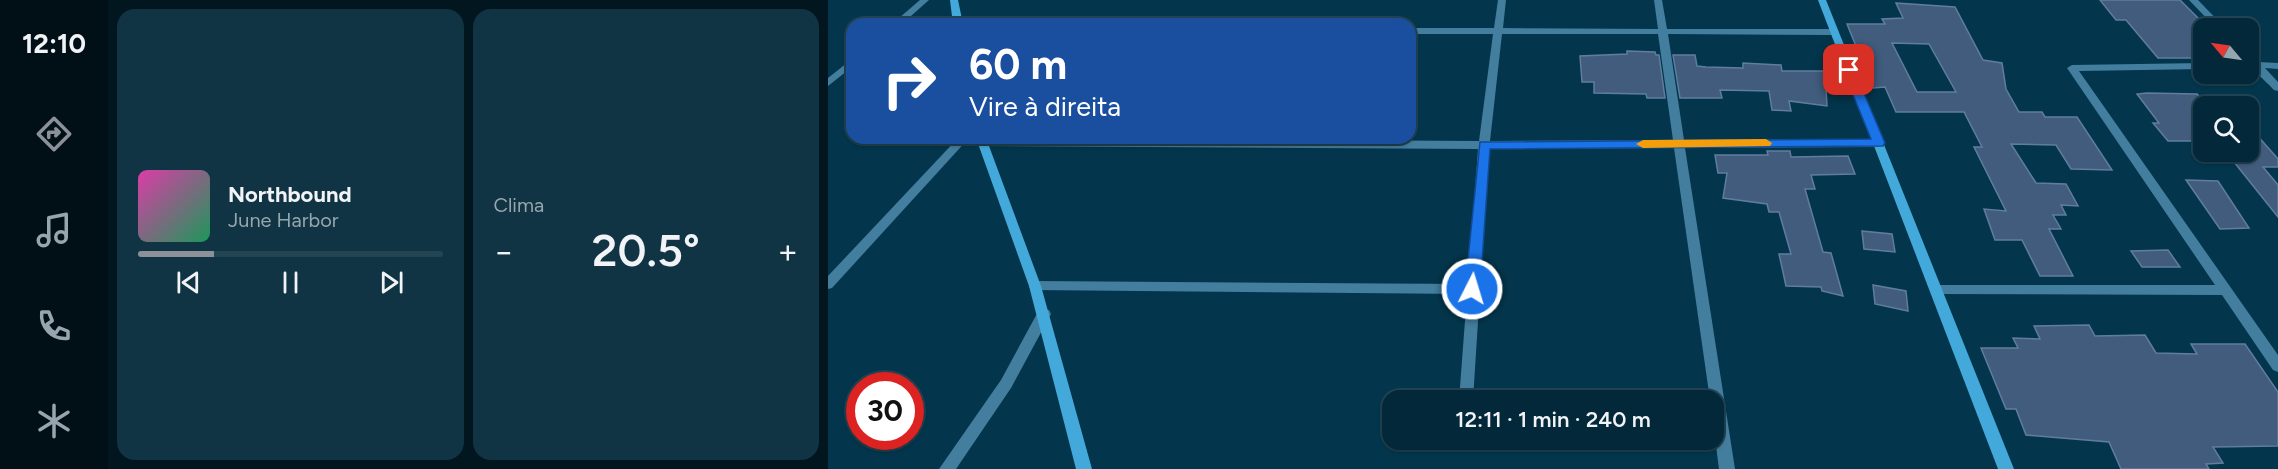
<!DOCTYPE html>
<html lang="pt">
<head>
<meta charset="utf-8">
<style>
	:root { --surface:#022839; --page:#103444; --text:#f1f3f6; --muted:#96a6ae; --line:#234453; --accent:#8c9099 }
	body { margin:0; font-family:Figtree,sans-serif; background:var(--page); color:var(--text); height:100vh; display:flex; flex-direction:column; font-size:22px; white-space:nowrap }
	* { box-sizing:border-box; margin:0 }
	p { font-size:20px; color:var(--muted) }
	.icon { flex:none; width:33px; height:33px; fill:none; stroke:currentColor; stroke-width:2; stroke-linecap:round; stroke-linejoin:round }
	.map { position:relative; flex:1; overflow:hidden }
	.side { display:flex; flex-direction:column; gap:9px; padding:9px; background:#01161f; width:720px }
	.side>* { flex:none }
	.guide { position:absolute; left:18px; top:18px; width:570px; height:126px; border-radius:18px; box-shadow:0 2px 4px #0004,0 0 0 2px var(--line); background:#1a4fa0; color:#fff; overflow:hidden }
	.needle { width:39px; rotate:299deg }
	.fabs { position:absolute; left:1365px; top:18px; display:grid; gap:12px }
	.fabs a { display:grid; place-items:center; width:66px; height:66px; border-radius:12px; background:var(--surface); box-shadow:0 2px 4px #0004,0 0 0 2px var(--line); font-size:30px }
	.speed { position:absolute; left:18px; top:372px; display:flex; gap:12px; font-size:30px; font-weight:700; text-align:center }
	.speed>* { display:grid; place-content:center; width:78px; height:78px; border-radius:50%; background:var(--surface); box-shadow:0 2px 4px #0004,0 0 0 2px var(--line); line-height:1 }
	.speed .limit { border:9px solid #d22; background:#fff; color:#111 }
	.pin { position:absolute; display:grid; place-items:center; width:51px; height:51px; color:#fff; margin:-26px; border-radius:12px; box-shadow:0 3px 9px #0006 }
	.me { position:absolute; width:66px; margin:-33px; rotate:5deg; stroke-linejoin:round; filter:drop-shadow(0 0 4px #0008) }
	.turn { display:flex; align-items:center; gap:21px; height:126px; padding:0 24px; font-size:27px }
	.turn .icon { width:78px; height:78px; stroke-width:2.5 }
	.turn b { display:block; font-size:42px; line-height:51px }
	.big { font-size:45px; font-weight:600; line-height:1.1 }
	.side .tile { flex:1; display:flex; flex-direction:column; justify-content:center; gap:9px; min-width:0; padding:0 21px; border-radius:18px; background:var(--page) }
	.song { display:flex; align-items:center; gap:18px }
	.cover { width:72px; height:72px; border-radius:9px; background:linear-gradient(135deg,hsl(320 70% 55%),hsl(150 70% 35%)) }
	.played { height:6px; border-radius:3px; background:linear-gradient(90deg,var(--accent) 25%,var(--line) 25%) }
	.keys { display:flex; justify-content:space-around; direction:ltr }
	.heat { display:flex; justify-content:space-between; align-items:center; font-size:33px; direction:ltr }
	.side .tiles { flex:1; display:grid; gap:9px; grid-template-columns:repeat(2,1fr) }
	.trip { position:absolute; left:554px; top:390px; width:342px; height:60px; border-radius:18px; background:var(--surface); box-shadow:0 2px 4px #0004,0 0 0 2px var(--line); font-weight:600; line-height:60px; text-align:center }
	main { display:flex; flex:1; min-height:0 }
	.tabs { display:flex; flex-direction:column; width:108px; justify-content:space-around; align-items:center; background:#011017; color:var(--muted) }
	.tabs .icon { width:42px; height:42px }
	.tabs .selected { color:var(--accent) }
	.tabs b { font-size:27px; color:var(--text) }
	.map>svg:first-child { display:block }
	.building { fill:#415c7d; stroke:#607da0; stroke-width:1.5; fill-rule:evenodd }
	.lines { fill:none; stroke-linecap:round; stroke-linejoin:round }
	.street { fill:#437e9e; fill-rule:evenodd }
	.secondary { fill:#43a9db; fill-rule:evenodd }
	.route { fill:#1a73e8; stroke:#114b97; stroke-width:1.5 }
	.slow { fill:#f59e0b }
</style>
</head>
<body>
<main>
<nav class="tabs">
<b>12:10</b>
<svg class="icon selected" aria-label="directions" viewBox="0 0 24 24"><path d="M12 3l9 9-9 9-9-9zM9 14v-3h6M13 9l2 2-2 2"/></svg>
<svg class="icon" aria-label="music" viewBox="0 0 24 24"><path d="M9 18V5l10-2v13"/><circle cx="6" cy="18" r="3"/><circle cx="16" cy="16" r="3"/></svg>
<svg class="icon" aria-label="phone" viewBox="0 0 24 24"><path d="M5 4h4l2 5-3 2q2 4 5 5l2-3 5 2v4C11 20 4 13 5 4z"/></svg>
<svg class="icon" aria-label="climate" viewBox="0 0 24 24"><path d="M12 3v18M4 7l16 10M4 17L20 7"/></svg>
</nav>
<section class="side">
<div class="tiles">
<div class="tile">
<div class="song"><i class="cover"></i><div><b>Northbound</b><p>June Harbor</p></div></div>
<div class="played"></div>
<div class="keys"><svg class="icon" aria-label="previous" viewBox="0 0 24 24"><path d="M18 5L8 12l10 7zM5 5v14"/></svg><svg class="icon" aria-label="pause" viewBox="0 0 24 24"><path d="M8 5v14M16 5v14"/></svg><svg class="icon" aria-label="next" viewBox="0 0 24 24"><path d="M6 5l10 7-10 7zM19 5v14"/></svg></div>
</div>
<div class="tile"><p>Clima</p>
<div class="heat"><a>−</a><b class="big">20.5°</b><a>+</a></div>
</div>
</div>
</section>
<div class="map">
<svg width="1450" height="469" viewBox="0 0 1450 469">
	<rect width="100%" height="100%" fill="#03364c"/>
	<g class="building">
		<polygon points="1272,0 1352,0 1376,24 1376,58 1330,58 1298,20 1288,20"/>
		<path d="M1068,3l59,4 28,53 19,3 4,26 13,23h23l3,5h32l35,53 -41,-1 -15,-24 -45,-1 25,39 30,1 12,22 -17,-1 5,10h-13l8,14h-12l24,47h-33l-18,-36h-27l-11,-31 22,2 -32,-64h8l-18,-35h-68l-11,-25 -12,1 -26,-64h38l-3,-5 21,-1zM1064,43l37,1 27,48h-39z"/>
		<polygon points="799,51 827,52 828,55 831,55 837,98 819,98 818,94 766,93 766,82 754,82 752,56 799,54"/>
		<polygon points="845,55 867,55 869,66 878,67 915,68 915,63 953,65 954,71 997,71 999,106 961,101 963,111 944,110 941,91 892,90 894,98 852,98"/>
		<polygon points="1319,93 1369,94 1376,101 1376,141 1340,141 1325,123 1331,123 1309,94"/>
		<polygon points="1420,125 1450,159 1450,167 1435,167 1450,185 1450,217 1398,152 1420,152"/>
		<polygon points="939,151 962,151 963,157 1020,156 1027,174 983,175 987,189 977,189 995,252 1003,253 1015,296 994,291 993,287 958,286 951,254 963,254 951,212 941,212 939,204 895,198 899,173 890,173 887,155 940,155"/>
		<polygon points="1358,180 1390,181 1421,228 1392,229"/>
		<polygon points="1034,231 1064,234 1067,252 1036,249"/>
		<polygon points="1340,250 1352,267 1314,267 1303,251"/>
		<polygon points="1045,285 1078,291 1080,311 1047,304"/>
		<polygon points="1261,325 1267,336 1317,335 1328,353 1369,354 1363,344 1417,344 1450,392 1450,446 1385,447 1395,463 1378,464 1381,469 1293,469 1281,442 1198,435 1188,409 1178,409 1153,348 1190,348 1185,338 1212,339 1206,326"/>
	</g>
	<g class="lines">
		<g class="street">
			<polygon points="92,0 101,0 74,24 64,24"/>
			<path d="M670,0h8l-3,28 155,1 -4,-29h8l5,29h167l5,3 -5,3 -166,-1 16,106 195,-1 5,4 -5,4 -194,1 50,321h-16l-6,-46v-23h-3l-36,-252 -185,1 -16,251h-14l8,-106 -436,-4 -2,-4 2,-4 4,-1 433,3 10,-135 -495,-3 -5,-4 5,-4 496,3 14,-107h-83v-6h84zM674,34h156l15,106 -183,1z"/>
			<polygon points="1361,0 1370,0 1397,28 1388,28"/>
			<path d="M1420,53l11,9 19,1v6l-13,-1 13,14v9l-4,-1c-10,-11 -26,-22 -26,-37z"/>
			<polygon points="24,59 24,67 0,86 0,78"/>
			<polygon points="1376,63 1376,69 1251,71 1450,355 1450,372 1445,370 1394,295 1104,294 1103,290 1104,286 1109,285 1387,285 1239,68 1244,65"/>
			<polygon points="130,138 141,138 4,288 0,289 0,276"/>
			<polygon points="216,309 221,310 223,314 183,388 128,469 111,469 173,380 211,310"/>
		</g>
		<g class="secondary">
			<polygon points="122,0 130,0 135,24 125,24"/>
			<polygon points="990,0 998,0 1186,469 1170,469"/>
			<polygon points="148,138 158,138 213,286 264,469 248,469 201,286"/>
		</g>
	</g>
	<polygon class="route" points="1021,67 1026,70 1057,143 1055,146 662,149 652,289 650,293 639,293 637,289 652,142 1043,139 1015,70"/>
	<polygon class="slow" points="938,139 944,143 942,146 815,148 808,144 815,140"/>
</svg>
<div class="fabs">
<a><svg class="needle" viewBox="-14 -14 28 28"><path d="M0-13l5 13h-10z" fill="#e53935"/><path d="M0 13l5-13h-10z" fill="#96a6ae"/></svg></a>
<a><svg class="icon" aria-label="search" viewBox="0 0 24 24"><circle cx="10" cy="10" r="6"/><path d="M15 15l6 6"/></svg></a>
</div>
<div class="speed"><div class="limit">30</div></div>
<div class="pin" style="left:1021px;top:70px;background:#d93025"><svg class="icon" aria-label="arrive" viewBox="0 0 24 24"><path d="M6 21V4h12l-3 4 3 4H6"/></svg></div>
<svg class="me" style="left:644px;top:289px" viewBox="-20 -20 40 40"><circle r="17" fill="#1a73e8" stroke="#fff" stroke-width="3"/><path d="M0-11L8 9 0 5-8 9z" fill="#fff"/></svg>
<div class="trip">12:11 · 1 min · 240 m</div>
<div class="guide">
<div class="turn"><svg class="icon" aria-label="right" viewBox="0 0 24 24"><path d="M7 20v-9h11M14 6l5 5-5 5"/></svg><div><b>60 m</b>Vire à direita</div></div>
</div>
</div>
</main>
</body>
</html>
